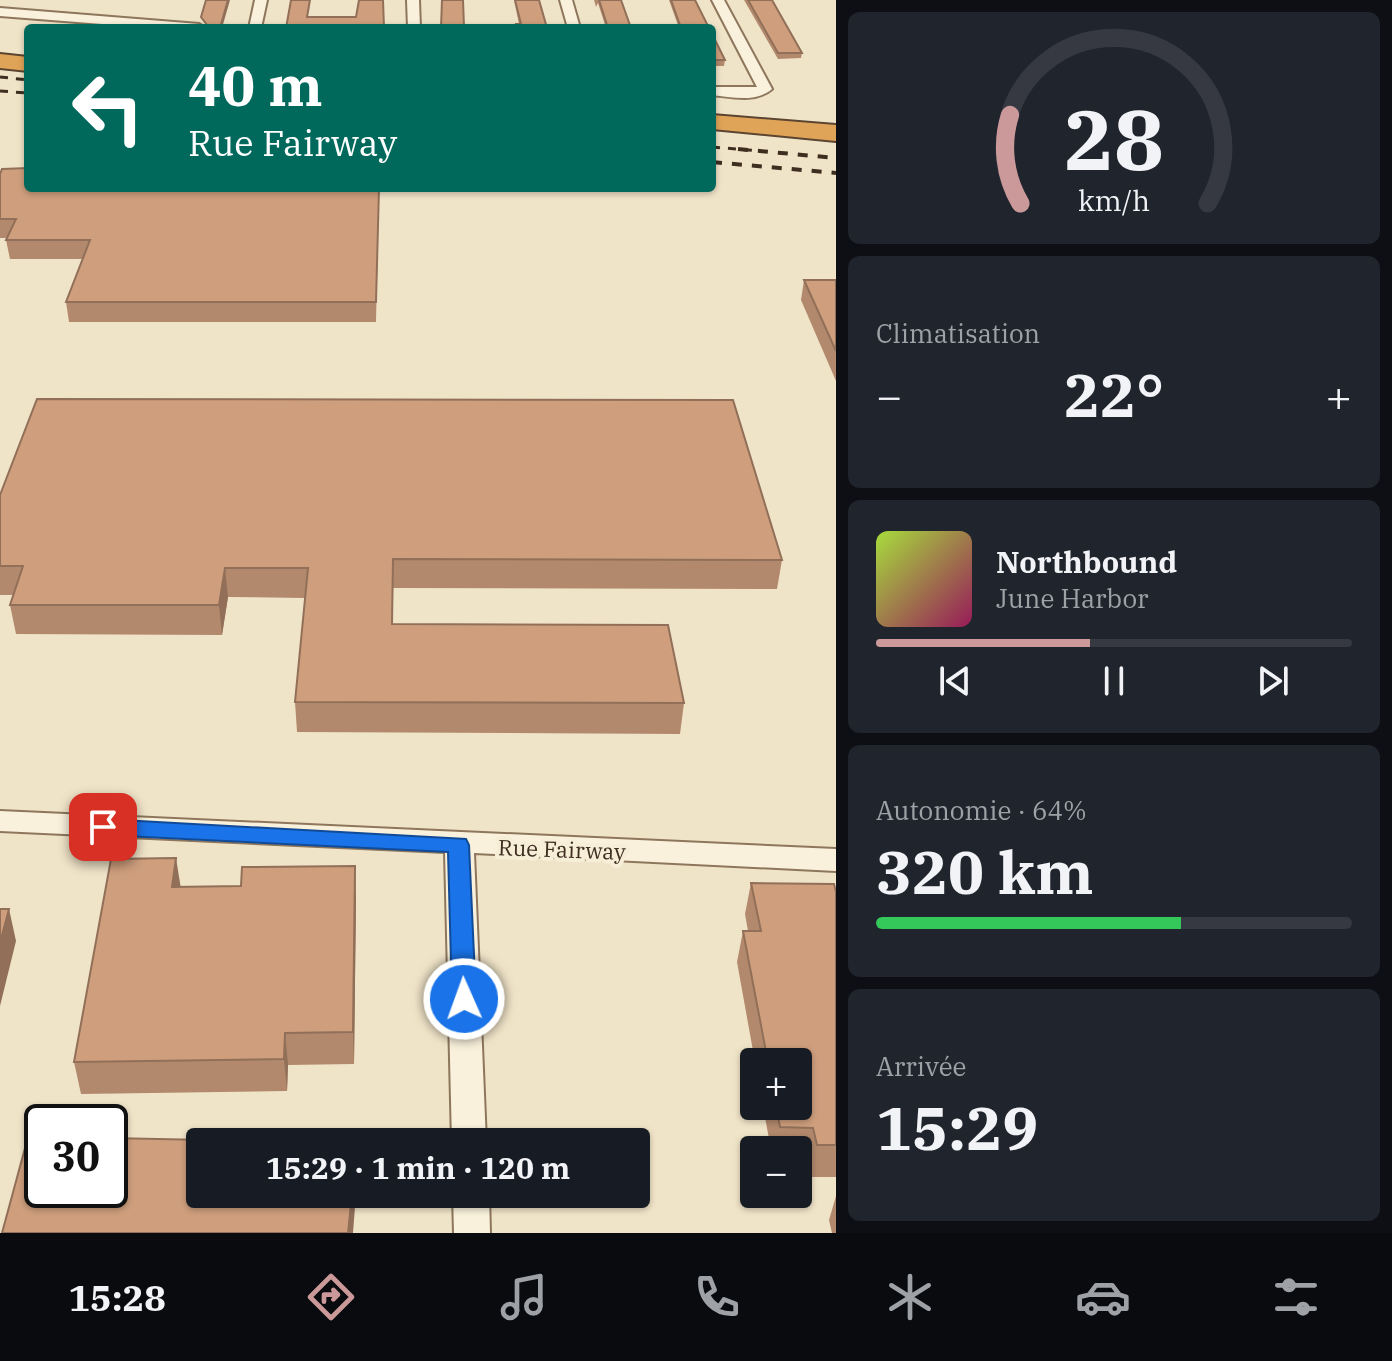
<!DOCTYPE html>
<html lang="fr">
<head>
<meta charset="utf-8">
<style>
	:root { --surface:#171b24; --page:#20242c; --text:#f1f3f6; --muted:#9ea1a6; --line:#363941; --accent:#cc999b }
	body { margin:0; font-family:"IBM Plex Serif",serif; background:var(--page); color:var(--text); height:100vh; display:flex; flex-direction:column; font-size:30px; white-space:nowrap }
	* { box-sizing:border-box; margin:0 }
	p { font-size:26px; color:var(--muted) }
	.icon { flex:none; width:44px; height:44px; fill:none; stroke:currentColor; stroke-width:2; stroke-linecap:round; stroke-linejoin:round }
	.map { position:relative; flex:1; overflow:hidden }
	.side { display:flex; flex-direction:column; gap:12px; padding:12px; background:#0d0f14; width:556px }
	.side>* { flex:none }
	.hud { position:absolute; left:24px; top:24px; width:692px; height:168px; border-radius:8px; box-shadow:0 2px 6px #0004; background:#00695c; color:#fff; overflow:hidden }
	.controls { position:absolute; left:740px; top:1048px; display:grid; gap:16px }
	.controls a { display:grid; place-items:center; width:72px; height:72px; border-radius:8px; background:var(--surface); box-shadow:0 2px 6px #0004; font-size:40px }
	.speed { position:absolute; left:24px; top:1104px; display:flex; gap:16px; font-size:40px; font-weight:700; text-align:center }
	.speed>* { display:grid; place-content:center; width:104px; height:104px; border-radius:50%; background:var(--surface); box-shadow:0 2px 6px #0004; line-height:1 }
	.speed .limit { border:4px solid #111; border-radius:12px; background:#fff; color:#111 }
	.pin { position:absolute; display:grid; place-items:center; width:68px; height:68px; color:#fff; margin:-34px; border-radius:16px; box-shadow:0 4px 12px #0006 }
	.me { position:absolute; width:88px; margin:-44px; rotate:358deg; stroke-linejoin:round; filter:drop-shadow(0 0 6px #0008) }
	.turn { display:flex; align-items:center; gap:28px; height:168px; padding:0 32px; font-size:36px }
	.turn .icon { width:104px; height:104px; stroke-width:2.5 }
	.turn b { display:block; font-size:56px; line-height:68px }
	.big { font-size:60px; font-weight:700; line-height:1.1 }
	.side .tile { flex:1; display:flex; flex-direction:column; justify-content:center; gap:12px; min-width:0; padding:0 28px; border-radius:12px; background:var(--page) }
	.side .dial { align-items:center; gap:0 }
	.dial svg { height:208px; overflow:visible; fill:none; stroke:var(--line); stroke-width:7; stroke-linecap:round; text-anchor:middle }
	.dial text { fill:var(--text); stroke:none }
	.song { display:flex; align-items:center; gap:24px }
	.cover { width:96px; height:96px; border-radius:12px; background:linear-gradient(135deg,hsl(80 70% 55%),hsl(330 70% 35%)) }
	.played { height:8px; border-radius:4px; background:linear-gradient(90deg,var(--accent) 45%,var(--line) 45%) }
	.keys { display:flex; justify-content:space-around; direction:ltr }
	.heat { display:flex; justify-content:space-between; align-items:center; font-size:44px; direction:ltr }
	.charge { height:12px; border-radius:6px; background:linear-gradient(90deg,#34c759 64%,var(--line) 0) }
	.trip { position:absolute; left:186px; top:1128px; width:464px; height:80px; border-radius:8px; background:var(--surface); box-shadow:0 2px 6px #0004; font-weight:700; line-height:80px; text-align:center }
	.tabs { display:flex; height:128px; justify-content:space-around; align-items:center; background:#090b0e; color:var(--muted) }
	.tabs .icon { width:56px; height:56px }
	.tabs .active { color:var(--accent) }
	.tabs b { font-size:36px; color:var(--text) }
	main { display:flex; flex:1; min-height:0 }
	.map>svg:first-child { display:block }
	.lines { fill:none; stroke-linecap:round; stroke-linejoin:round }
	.street-casing { stroke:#8d765c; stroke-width:4 }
	.highway-casing { stroke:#5b4430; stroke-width:4 }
	.street { fill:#faf1dc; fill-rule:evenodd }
	.highway { fill:#e0a458; fill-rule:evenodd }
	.rail-far1 { stroke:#3d2e20; stroke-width:3; stroke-dasharray:8 8; stroke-linecap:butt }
	.rail { stroke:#3d2e20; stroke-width:4; stroke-dasharray:10 10; stroke-linecap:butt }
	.wall { fill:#b2896c }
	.shaded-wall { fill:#916f58 }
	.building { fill:#cf9f7d; stroke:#916f58; stroke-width:2 }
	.route { fill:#1a73e8; stroke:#114b97; stroke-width:2 }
	.labels { text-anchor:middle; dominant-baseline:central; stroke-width:8; stroke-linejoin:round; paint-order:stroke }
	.street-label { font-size:22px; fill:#3d2e20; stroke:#f7eed8 }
</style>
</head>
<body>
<main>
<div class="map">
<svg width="836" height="1233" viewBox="0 0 836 1233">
	<rect width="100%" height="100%" fill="#f0e4c8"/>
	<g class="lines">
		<g class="street-casing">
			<g id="street">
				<polygon points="255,0 267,0 261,28 249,28"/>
				<polygon points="407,0 419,0 420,28 408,28"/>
				<polygon points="560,0 572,0 580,28 568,28"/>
				<path d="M712,0h12l48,89c-16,14 -40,8 -60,6v-8h45z"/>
				<polygon points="0,8 199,24 205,28 153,28 0,16"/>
				<polygon points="0,811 836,849 836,871 474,853 486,1142 452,1142 445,852 0,831"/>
				<polygon points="453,1194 489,1194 490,1233 454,1233"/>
			</g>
		</g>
		<g class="highway-casing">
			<g id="highway">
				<polygon points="0,54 28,57 28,71 0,68"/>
				<polygon points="712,115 836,125 836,141 712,129"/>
			</g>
		</g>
		<use href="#street" class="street"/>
		<use href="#highway" class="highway"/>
		<g class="rail-far1">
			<polyline points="0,77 28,80"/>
			<polyline points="0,91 28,93"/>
			<polyline points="712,147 760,151"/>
		</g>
		<g class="rail">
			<polyline points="738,149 836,158"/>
			<polyline points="712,162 836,173"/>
		</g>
	</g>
	<g class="wall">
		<polygon points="514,0 539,0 547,28 441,28 517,27 519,24"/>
		<polygon points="594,0 621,0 631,28 606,28 598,3 596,7"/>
		<polygon points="669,0 695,0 709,28 679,28"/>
		<polygon points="744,0 772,0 802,53 801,58 778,59"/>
		<polygon points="712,34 725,60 724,66 712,66"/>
		<polygon points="0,174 28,188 379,188 376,322 69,322 66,302 83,259 10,259 6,240 7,238 0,238"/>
		<polygon points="804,280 836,280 836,381 801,300"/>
		<polygon points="0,495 782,560 777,589 393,588 393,624 684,703 680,734 297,732 295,702 305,598 228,597 222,635 16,634 10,605 13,595 0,595"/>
		<polygon points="751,883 836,892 836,1177 808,1177 804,1159 798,1159 798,1150 771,1150 763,1106 798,1106 798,1062 755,1062 737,962 743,931 748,931 745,914"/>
		<polygon points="180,887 356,897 354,1064 288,1065 287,1091 81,1094 74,1062"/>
		<polygon points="836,1196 836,1233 832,1233 829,1220"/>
	</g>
	<g class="shaded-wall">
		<polygon points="228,0 230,0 222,28 220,28"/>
		<polygon points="225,568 228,597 222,635 219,605"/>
		<polygon points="176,858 181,889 172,887"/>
		<polygon points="355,866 356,897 354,1064 353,1032"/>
		<polygon points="9,909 16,941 0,1006 0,943"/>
		<polygon points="285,1033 288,1065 287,1091 284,1059"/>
		<polygon points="352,1194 354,1194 355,1207 353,1233 348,1233"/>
	</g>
	<g class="building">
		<polygon points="206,0 228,0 220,28 198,28 198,26 207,25 201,17"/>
		<polygon points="291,0 310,0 307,17 356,17 359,0 383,0 384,28 286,28"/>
		<polygon points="442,0 463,0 464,27 517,27 516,24 521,24 515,0 539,0 547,28 441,28"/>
		<polygon points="599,0 621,0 631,28 608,28"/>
		<polygon points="671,0 695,0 709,28 681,28"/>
		<polygon points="748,0 772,0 802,53 778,53"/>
		<polygon points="712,34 725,60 712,60"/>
		<polygon points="28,168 28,188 379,188 376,302 66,302 90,240 6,240 16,219 0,219 0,174 2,169"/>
		<polygon points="804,280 836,280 836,351"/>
		<polygon points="37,399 733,400 782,560 393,559 392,624 668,625 684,703 295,702 308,568 225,568 219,605 10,605 23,566 0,566 0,495"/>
		<polygon points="176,858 172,887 241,886 242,867 355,866 353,1032 285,1033 284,1059 74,1062 111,859"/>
		<polygon points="751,883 834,884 836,892 836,1145 817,1145 813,1128 780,1127 776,1106 798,1106 798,1062 768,1062 743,931 761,931"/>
		<polygon points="0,909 9,909 0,943"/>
		<polygon points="28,1137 42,1137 42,1190 110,1190 110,1138 313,1142 200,1142 200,1194 352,1194 348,1233 2,1233"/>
	</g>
	<polygon class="route" points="103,819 466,839 469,845 476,999 472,1005 464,1008 455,1005 452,999 448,852 103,835 92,827"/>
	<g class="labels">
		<g class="street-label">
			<text transform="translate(562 849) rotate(2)">Rue Fairway</text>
		</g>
	</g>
</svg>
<div class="controls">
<a>+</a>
<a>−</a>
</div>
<div class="speed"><div class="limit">30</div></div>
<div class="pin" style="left:103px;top:827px;background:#d93025"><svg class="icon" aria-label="arrive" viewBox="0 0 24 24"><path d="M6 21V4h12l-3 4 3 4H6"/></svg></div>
<svg class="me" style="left:464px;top:999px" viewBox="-20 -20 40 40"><circle r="17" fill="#1a73e8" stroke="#fff" stroke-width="3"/><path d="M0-11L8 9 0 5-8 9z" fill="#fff"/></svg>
<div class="trip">15:29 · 1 min · 120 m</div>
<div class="hud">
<div class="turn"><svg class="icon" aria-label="left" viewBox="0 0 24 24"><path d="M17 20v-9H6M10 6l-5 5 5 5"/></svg><div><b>40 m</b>Rue Fairway</div></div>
</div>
</div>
<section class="side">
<div class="tile dial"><svg viewBox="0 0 100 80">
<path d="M14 69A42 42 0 1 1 86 69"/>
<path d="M14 69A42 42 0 0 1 10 35" stroke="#cc999b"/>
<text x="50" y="56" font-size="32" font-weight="700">28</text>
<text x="50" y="72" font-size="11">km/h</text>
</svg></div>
<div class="tile"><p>Climatisation</p>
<div class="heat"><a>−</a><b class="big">22°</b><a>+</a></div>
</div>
<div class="tile">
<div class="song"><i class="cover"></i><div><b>Northbound</b><p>June Harbor</p></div></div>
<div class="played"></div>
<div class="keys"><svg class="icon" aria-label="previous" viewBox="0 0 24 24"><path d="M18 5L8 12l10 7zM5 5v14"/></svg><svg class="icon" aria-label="pause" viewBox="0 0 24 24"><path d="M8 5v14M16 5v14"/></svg><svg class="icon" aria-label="next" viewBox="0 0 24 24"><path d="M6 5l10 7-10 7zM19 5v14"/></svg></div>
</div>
<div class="tile"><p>Autonomie · 64%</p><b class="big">320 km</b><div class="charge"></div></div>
<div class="tile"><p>Arrivée</p><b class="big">15:29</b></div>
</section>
</main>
<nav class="tabs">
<b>15:28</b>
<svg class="icon active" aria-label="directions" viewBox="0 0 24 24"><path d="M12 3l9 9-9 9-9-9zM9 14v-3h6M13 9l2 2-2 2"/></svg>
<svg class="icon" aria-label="music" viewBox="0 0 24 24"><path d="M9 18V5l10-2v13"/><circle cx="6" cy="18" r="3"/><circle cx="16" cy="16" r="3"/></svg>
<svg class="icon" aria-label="phone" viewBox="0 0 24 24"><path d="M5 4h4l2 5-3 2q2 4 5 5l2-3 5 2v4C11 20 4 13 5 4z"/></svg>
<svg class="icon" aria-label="climate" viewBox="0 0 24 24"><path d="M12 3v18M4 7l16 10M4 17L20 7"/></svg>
<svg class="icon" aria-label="car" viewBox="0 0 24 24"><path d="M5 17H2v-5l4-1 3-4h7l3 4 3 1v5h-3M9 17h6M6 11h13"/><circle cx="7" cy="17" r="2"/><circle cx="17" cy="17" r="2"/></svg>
<svg class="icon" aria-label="filters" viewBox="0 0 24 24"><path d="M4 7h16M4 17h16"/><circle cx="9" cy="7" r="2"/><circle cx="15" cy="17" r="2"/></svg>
</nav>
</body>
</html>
